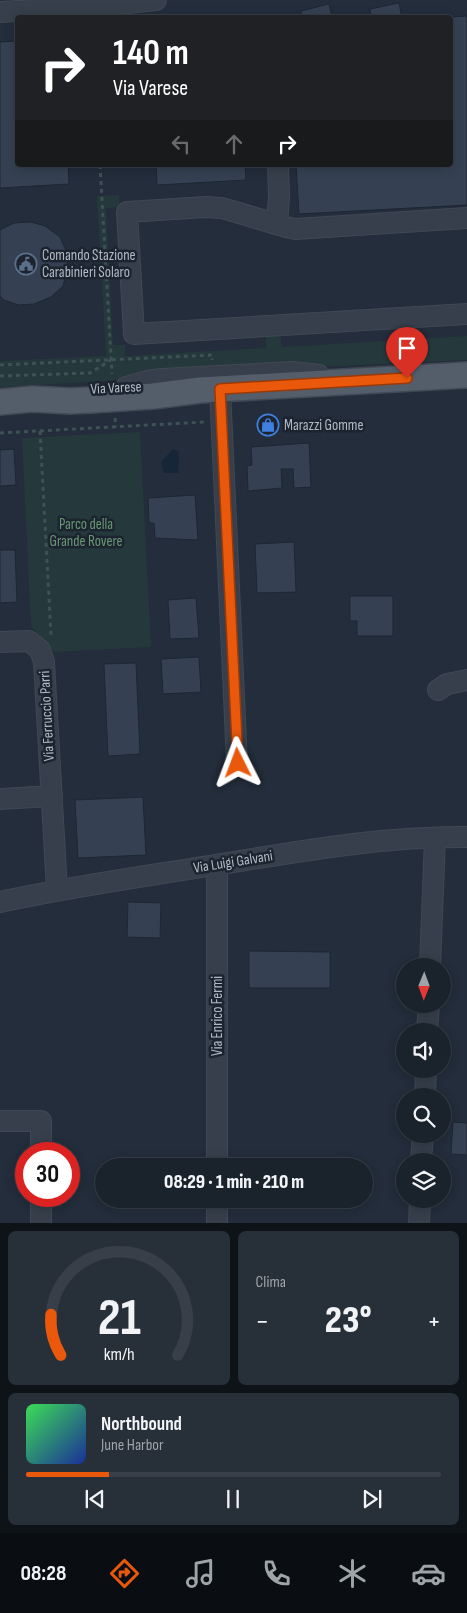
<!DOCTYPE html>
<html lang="it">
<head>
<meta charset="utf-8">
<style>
	:root { --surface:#1a222c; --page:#272f38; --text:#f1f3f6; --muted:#9fa4a9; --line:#383f48; --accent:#ea580c }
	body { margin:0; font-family:"Sofia Sans Condensed",sans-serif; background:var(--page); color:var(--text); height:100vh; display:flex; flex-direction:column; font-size:19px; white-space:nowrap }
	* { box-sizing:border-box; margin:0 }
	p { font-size:16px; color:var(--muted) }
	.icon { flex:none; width:28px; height:28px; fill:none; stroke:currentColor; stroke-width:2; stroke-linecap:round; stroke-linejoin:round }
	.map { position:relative; height:1223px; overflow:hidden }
	.sheet { display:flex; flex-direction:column; gap:8px; padding:8px; background:#0e1318; flex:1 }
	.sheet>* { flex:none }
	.banner { position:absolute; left:15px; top:15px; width:438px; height:152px; border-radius:5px; box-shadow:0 2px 12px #0003,0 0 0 1px var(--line); background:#202124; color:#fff; overflow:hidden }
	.needle { width:32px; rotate:181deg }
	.fabs { position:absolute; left:396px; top:958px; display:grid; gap:10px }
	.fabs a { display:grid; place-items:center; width:55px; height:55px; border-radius:50%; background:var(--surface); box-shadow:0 2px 12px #0003,0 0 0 1px var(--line); font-size:25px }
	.speed { position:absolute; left:15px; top:1142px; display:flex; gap:10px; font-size:25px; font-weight:700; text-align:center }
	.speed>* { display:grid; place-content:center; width:65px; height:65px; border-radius:50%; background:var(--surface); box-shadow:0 2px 12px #0003,0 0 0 1px var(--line); line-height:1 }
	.speed .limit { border:8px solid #d22; background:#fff; color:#111 }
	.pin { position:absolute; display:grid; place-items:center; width:42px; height:42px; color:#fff; margin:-51px -21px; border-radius:50% 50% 50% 0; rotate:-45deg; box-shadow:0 0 5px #0007 }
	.pin .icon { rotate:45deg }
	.me { position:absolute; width:55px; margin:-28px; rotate:357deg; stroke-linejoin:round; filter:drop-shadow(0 0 4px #0008) }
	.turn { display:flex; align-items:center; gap:18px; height:105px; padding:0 15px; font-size:22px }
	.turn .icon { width:65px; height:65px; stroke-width:2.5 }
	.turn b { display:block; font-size:35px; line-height:42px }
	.lanes { display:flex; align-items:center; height:48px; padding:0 15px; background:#0003; justify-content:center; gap:25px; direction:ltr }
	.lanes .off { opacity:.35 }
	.big { font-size:38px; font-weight:800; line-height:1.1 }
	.sheet .tile { flex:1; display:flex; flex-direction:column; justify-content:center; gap:8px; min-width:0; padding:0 18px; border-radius:8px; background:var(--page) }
	.sheet .dial { align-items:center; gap:0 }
	.dial svg { height:130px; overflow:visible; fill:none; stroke:var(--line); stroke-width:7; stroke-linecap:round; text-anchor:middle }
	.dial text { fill:var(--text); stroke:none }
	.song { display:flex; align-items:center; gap:15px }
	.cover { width:60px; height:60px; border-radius:8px; background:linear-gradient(135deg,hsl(130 70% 55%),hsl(230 70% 35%)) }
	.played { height:5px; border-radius:2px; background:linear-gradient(90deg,var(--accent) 20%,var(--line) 20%) }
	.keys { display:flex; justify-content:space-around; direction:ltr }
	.heat { display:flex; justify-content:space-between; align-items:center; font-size:28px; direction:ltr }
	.sheet .tiles { flex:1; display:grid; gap:8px; grid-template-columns:1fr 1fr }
	.tile:last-child { grid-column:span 2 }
	.trip { position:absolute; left:95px; top:1158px; width:278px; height:50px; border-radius:25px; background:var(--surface); box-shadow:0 2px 12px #0003,0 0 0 1px var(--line); font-weight:800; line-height:50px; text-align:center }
	.dock { display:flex; height:80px; justify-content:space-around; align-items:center; background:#0a0e12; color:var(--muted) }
	.dock .icon { width:35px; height:35px }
	.dock .active { color:var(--accent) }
	.dock b { font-size:22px; color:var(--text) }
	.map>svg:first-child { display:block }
	.green { fill:#25393c }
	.water { fill:#162538 }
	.building { fill:#354152; stroke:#1e2632 }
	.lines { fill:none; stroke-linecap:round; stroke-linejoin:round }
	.minor-casing { stroke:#404854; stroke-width:22 }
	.major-casing { stroke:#404854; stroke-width:28 }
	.path { stroke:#3d5254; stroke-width:3; stroke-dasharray:4 4; stroke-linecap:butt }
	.minor { stroke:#363f4b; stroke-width:20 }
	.major { stroke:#545e6b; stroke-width:25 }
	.route-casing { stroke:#983908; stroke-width:12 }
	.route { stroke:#ea580c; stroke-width:9 }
	.labels { text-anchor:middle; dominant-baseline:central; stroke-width:5; stroke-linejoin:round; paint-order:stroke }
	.poi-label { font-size:15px; fill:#b2bac7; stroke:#1c2430; text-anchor:start }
	.street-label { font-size:15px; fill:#b2bac7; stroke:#1c2430 }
	.park-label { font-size:15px; fill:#699773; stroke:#1c2430 }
</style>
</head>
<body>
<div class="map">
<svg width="467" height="1223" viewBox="0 0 467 1223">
	<rect width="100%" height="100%" fill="#232d3b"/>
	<g class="green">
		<polygon points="119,195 119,207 106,208 113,345 125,345 125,356 266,348 266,334 280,333 282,347 467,336 467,360 340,366 257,365 208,368 107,381 0,387 0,361 106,356 97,196"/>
		<polygon points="140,432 151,647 54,652 31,626 22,438"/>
	</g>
	<polygon class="water" points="173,449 179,452 178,473 164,473 161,462"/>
	<g class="building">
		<polygon points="399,3 402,18 371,18 370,9"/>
		<polygon points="329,4 332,18 301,18 301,11"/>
		<polygon points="467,16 467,205 299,214 296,165 450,165 450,18 437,18"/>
		<polygon points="18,41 18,165 68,165 69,184 0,188 0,42"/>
		<polygon points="156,165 245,165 246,180 157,185"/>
		<polygon points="31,222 45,226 60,237 66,251 68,268 63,286 51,297 34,304 19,305 4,300 0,296 0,230 14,223"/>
		<polygon points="309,443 311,487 294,488 293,469 281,469 282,488 248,491 247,466 252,465 251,447"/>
		<polygon points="14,449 16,485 0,486 0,450"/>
		<polygon points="195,495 198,540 155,538 154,523 149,523 148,498"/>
		<polygon points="294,542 296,592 257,593 255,544"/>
		<polygon points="0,550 15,550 17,602 0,603"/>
		<polygon points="350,596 393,596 393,636 357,636 357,621 350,621"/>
		<polygon points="196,598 199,638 170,639 168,600"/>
		<polygon points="199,657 201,692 163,694 161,659"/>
		<polygon points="136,663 140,754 108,756 104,664"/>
		<polygon points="143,797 146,855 78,858 75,800"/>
		<polygon points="128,902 161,903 160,938 127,937"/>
		<polygon points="249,951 330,952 330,988 249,988"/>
		<polygon points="453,1122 467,1123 467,1155 451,1154"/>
	</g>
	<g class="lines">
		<g class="minor-casing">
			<g id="minor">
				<polyline points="0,12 90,7 156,0"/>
				<polyline points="467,218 296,229 286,227 222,208 206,207 127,212 134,334 467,314"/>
				<polyline points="277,224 279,195 278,165"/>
				<polyline points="126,387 147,381 162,379 292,372 319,375"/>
				<polyline points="220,389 237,763"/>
				<polyline points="0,642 29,641 40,650 44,662 57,890"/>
				<polyline points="438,690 447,684 467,680"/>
				<polyline points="0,799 52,796"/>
				<polyline points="217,865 217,1166"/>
				<path d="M0,902c73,-16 147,-26 221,-38 82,-13 163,-28 246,-27"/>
				<polyline points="430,966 435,838"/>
				<polyline points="427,1031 429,1004"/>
				<polyline points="425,1096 426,1069"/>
				<polyline points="0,1121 41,1121 41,1154"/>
				<polyline points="421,1161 423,1134"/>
				<polyline points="217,1199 217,1223"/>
				<polyline points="41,1223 41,1196"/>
				<polyline points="419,1223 420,1199"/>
			</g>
		</g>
		<g class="major-casing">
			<polyline id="major" points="0,402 33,399 70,401 92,400 153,396 200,390 467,375"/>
		</g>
		<g class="path">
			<polyline points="100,165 112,374"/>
			<polyline points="0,365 212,355 212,360"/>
			<polyline points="0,376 90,373 111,360"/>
			<polyline points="115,418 116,427"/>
			<polyline points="40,431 51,635"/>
			<polyline points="0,433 204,422"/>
		</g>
		<use href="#minor" class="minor"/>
		<use href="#major" class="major"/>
	</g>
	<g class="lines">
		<g class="route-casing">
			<polyline id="route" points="238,763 220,389 407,378"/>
		</g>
		<use href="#route" class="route"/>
	</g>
	<defs>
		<g id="civic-ring" transform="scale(1.125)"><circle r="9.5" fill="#1c2430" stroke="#5c6f8a" stroke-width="1.5"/><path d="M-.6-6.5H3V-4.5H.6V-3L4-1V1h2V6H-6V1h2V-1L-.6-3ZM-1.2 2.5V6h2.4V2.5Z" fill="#5c6f8a"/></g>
		<g id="shop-ring" transform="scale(1.125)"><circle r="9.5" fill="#1c2430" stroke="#3f7fe0" stroke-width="1.5"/><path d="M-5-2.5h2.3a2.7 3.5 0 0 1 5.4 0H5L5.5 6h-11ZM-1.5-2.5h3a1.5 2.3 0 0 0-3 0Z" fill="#3f7fe0"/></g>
	</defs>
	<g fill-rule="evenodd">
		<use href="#civic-ring" x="26" y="264"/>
		<use href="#shop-ring" x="268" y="425"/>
	</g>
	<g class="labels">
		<g class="poi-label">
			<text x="42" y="255">Comando Stazione<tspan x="42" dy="17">Carabinieri Solaro</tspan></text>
			<text x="284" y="425">Marazzi Gomme</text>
		</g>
		<g class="street-label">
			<text transform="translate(116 388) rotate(-3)">Via Varese</text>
			<text transform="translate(47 716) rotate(-93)">Via Ferruccio Parri</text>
			<text transform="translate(233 862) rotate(-9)">Via Luigi Galvani</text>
			<text transform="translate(217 1016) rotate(-90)">Via Enrico Fermi</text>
		</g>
		<g class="park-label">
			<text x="86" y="524">Parco della<tspan x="86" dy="17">Grande Rovere</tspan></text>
		</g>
	</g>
</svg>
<div class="fabs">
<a><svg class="needle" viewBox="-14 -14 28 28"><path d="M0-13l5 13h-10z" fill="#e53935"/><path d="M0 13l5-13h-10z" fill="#9fa4a9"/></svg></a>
<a><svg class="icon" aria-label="sound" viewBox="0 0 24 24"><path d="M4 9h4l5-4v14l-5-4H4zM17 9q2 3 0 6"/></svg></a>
<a><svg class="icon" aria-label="search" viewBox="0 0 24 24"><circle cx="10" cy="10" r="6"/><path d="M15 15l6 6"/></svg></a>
<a><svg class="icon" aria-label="layers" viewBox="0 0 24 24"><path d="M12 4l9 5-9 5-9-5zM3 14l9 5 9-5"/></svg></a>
</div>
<div class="speed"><div class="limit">30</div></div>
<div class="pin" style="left:407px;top:378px;background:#d93025"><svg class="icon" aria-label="arrive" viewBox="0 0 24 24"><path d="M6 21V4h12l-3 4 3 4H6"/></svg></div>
<svg class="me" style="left:238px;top:763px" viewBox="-20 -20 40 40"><path d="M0-17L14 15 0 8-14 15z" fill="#ea580c" stroke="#fff" stroke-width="4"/></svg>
<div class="trip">08:29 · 1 min · 210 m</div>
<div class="banner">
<div class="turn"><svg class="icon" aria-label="right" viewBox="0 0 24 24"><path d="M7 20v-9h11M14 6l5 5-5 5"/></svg><div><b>140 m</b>Via Varese</div></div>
<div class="lanes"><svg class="icon off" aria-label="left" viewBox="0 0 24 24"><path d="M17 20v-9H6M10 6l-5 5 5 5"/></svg><svg class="icon off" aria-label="ahead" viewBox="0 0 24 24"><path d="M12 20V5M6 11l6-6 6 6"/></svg><svg class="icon" aria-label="right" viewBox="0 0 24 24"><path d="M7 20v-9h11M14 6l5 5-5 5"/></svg></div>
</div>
</div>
<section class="sheet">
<div class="tiles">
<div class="tile dial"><svg viewBox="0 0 100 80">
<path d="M14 69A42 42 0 1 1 86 69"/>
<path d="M14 69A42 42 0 0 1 8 44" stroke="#ea580c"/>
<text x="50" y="56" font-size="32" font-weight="700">21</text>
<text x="50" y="72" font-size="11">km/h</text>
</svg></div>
<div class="tile"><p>Clima</p>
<div class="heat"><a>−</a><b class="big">23°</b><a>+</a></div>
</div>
<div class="tile">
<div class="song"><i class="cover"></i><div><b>Northbound</b><p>June Harbor</p></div></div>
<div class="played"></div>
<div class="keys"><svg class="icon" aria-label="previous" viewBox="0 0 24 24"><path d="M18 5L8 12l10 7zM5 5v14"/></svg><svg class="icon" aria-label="pause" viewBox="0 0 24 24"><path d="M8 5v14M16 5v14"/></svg><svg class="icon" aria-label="next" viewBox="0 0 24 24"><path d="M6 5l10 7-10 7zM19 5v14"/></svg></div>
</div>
</div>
</section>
<nav class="dock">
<b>08:28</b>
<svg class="icon active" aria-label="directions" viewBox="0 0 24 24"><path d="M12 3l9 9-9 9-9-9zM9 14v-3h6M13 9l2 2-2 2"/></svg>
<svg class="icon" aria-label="music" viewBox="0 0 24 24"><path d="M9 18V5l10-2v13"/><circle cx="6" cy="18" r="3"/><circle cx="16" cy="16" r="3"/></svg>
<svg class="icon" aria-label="phone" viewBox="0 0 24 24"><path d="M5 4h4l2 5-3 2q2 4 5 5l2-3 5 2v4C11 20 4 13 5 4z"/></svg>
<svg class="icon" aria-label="climate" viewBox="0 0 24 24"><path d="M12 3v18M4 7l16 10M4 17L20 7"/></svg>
<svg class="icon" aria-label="car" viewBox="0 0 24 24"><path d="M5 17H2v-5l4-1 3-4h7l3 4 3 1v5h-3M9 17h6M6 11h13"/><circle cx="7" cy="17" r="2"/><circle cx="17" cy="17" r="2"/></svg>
</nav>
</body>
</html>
